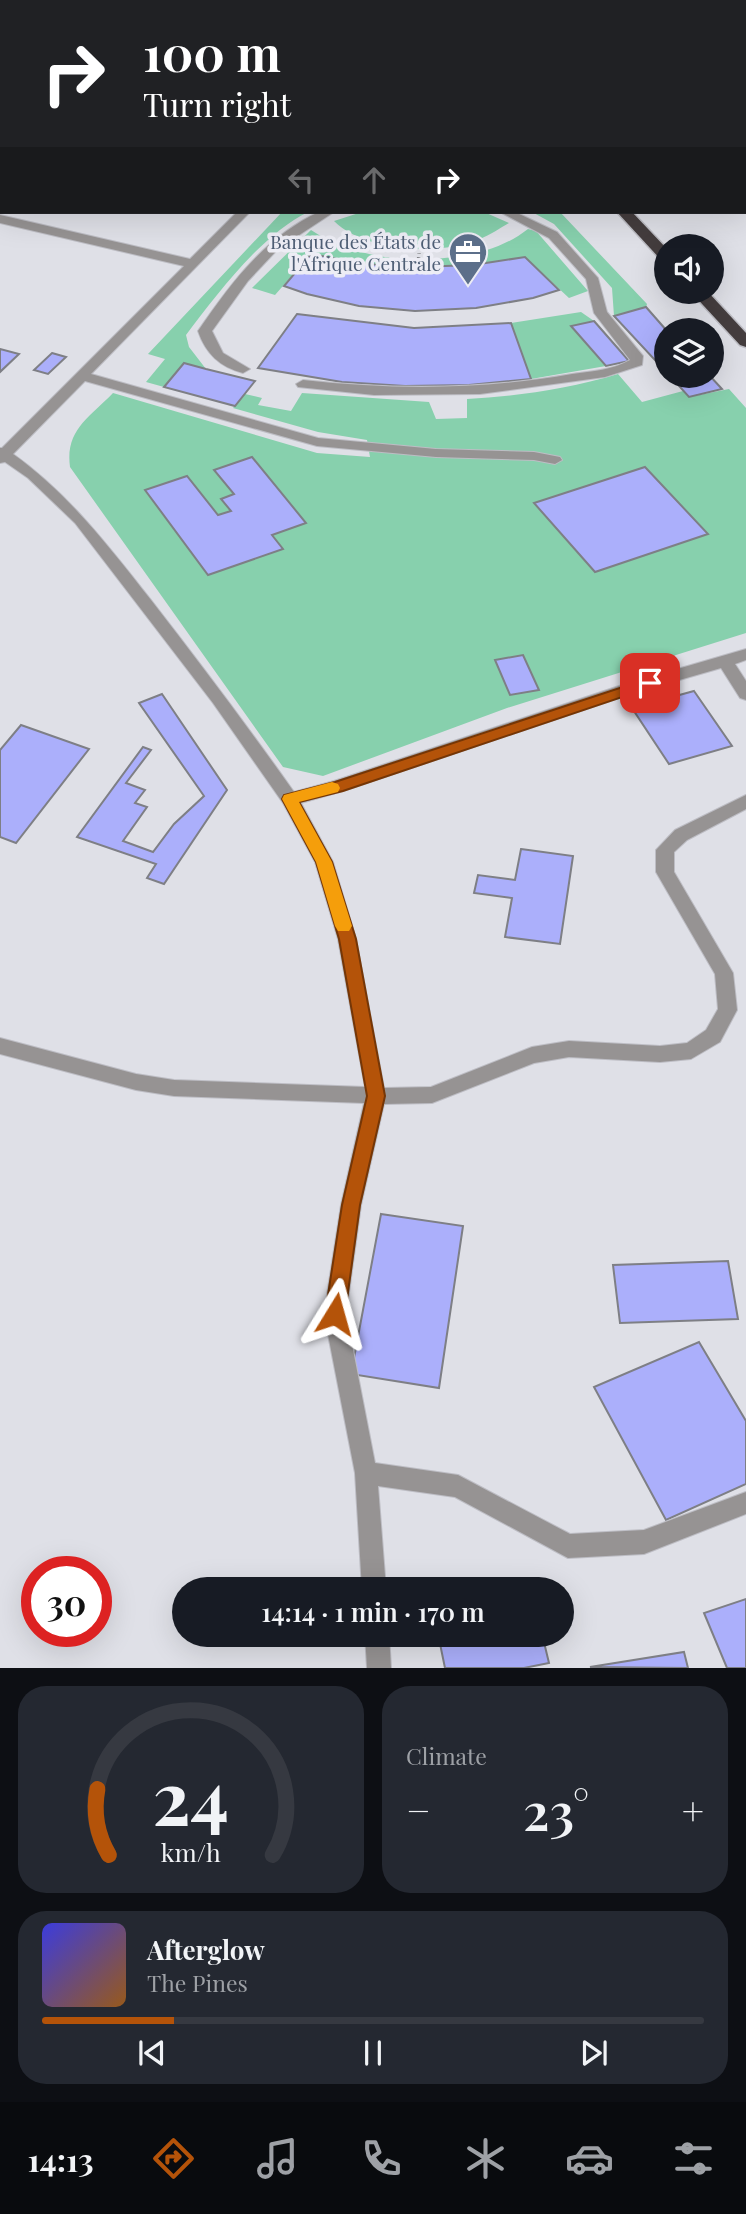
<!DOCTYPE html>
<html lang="en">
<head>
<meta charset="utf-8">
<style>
	:root { --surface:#171b24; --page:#242831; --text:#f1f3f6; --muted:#9ea1a6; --line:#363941; --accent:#b45309 }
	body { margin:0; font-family:"Playfair Display",serif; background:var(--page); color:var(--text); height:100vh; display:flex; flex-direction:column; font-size:26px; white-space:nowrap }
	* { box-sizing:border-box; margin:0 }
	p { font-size:23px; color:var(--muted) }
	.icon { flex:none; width:38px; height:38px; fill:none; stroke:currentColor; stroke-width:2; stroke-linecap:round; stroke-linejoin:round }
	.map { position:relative; height:1668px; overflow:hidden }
	.drawer { display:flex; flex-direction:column; gap:18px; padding:18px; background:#0d0f14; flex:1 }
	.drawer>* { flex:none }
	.banner { position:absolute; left:0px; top:0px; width:747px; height:214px; box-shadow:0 7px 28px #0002; background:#202124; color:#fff; overflow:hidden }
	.buttons { position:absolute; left:654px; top:234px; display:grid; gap:14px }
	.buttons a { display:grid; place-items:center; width:70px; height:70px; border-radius:50%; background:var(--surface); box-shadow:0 7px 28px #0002; font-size:35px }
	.speed { position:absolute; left:21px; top:1556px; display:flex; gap:14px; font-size:35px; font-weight:700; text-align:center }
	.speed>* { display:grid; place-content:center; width:91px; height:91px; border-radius:50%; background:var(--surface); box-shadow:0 7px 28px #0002; line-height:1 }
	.speed .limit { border:10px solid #d22; background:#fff; color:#111 }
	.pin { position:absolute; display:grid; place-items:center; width:60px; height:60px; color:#fff; margin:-30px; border-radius:14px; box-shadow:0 4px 10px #0006 }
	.me { position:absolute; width:77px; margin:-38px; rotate:8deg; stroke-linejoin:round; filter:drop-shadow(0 0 5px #0008) }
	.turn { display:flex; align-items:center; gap:24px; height:147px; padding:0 28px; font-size:32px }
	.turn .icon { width:91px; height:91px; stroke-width:2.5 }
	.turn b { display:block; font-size:49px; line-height:60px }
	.lanes { display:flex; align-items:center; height:66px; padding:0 28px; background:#0003; justify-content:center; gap:35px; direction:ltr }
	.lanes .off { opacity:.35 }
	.big { font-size:52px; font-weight:600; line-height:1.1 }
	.drawer .widget { flex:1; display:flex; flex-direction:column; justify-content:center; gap:10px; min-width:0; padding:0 24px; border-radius:28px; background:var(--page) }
	.drawer .dial { align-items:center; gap:0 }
	.dial svg { height:182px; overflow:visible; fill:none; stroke:var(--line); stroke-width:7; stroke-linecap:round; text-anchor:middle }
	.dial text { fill:var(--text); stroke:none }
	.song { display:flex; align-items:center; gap:21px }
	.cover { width:84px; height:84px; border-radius:10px; background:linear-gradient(135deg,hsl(240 70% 55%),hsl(30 70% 35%)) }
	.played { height:7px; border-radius:4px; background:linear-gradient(90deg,var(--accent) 20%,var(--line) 20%) }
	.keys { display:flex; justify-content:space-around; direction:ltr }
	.heat { display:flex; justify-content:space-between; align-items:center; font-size:38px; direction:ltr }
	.drawer .tiles { flex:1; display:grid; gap:18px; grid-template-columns:1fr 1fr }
	.widget:last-child { grid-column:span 2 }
	.trip { position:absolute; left:172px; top:1577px; width:402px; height:70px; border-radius:35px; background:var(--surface); box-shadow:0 7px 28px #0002; font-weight:600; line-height:70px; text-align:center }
	.tabs { display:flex; height:112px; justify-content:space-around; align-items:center; background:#090b0e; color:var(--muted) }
	.tabs .icon { width:49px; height:49px }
	.tabs .selected { color:var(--accent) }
	.tabs b { font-size:32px; color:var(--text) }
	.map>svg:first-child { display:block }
	.green { fill:#87d0ad }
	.building { fill:#abaffb; stroke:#7e7f85; stroke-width:2 }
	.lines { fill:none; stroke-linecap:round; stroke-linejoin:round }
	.minor-casing { stroke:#bdbdc4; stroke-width:2 }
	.highway-casing { stroke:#bdbdc4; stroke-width:3 }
	.path { stroke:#7f8084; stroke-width:3.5; stroke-dasharray:1 3.5; stroke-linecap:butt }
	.minor { fill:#969393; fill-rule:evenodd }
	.highway { fill:#443d3e; fill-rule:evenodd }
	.route { fill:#b45309; stroke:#753606; stroke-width:2 }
	.slow { fill:#f59e0b }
	.labels { text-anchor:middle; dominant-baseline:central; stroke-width:7; stroke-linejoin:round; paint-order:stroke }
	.far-service-label { font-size:19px; fill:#4e5e75; stroke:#ededf5; text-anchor:end }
</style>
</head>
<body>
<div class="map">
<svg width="746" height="1668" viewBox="0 0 746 1668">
	<rect width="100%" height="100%" fill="#dfe0e7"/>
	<g class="green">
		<path d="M282,212h26c-48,24 -90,81 -122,123l3,12 17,22 -22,-6 -20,24 -18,-5 19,-23 -17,-5z"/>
		<path d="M362,212h122l25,11c-9,5 -19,12 -29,16 -39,17 -115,13 -146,-18z"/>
		<polygon points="532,212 560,212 647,304 646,307 614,316 612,288 554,224"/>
		<path d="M528,229l8,2 52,60 -19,7 -44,-41 -52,8 -38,2v-8c35,-3 66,-9 93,-30z"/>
		<path d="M311,230c28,19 59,25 92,30l-1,7 -38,-3 -53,-10 -36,41 -23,-7z"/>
		<polygon points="581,312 594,321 572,327 606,366 531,379 511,323"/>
		<path d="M618,374l24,28 41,-11 6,6 40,-8 17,19v225l-239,75 -184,68 -40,-9 -213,-300c-5,-37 19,-49 43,-74l204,60 53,4 -3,-17 -49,-8 -85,-24 12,-14 17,4 -4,7 33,6 11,-18 127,9 7,17 31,-1v-19c52,-3 100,-10 151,-25z"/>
	</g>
	<g class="building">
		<polygon points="311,254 364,264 418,267 473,265 525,257 559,290 533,298 476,308 415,311 359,306 307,294 284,286"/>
		<polygon points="646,307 667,331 667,373 614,316"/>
		<polygon points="297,314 414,328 511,323 531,379 469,385 405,386 342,382 258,368"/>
		<polygon points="594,321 629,361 606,366 571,326"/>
		<polygon points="0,349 19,354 0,372"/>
		<polygon points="52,353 66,357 48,374 34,370"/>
		<polygon points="184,363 206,369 255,381 235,406 164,387"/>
		<polygon points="670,376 710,376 722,389 689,397"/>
		<polygon points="252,457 306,523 272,535 283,549 208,575 145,490 187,476 218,515 231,511 221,499 234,494 214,470"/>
		<polygon points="645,467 708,534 595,572 534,503"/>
		<polygon points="523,655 539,690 510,695 495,660"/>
		<polygon points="694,691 732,746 669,764 632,708"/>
		<polygon points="162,694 227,790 164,884 147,878 156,864 77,837 143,747 151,750 126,783 145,790 135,803 147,807 123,841 153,852 174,824 204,796 139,703"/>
		<polygon points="21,725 89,749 16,843 0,837 0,750"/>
		<polygon points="521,849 573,856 560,944 505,937 512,898 474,893 478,875 515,880"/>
		<polygon points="381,1214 463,1226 439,1388 351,1374"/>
		<polygon points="728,1261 738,1319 620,1323 613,1265"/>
		<polygon points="699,1342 746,1421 746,1484 666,1520 594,1387"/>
		<polygon points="746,1599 746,1668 727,1668 704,1613"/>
		<polygon points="438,1634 542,1634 549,1663 524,1668 445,1668"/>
		<polygon points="684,1652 688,1668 590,1667"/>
	</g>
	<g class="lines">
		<g class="minor-casing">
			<g id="minor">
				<polygon points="133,0 143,0 144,2 134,2"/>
				<polygon points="389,0 399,0 388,2"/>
				<rect x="0" y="9" width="2" height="6"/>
				<polygon points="0,38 2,38 0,46"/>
				<path d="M237,212h13l-159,162 227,64 118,11 98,3 26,5 2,3 -7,4 -21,-4 -98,-3 -119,-11 -232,-65 -72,73c56,40 96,93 138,146 49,63 97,127 143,192l40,-11 285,-95 127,-37v11l-11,4 11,17v19l-6,-2 -19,-30 -90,26 -288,97 -42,12 32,59 23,77 28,149 47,-1 101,-40 37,-6 91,5 27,-3 19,-13 12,-21 -3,-35 -59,-102v-22l19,-20 71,-35v14l-59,31 -13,12v20l59,101 4,37 -17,32 -29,17 -31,3 -91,-5 -35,6 -102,40 -48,1 -23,101 -15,109 29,149 83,12 112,59 74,-4 102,-38v22l-102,40 -76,4 -113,-61 -77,-11 8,103h-24l-7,-116 -31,-159 17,-109 23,-102 -190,-7 -38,-6 -136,-36v-16l136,36 38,6 191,7 -27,-148 -23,-77 -32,-59 -70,-100 -138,-180 -47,-45 -23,-16 -5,1v-15h2l182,-182 -184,-43v-8l190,44z"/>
				<path d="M319,212h15l-56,37 -30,32 -36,50 11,22 27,16 -7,4c-23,-6 -37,-19 -45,-42 33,-48 67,-94 121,-119z"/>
				<path d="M500,212h15l42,20 41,46 9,34 36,44 -1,9 -37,12 -125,17 -106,1 -76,-8 -2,-3 7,-4c90,10 180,10 269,-6 20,-3 41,-4 58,-14l-36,-47 -8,-34 -37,-41z"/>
				<polygon points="365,1634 389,1634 391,1668 367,1668"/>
			</g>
		</g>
		<g class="highway-casing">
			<g id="highway">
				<polygon points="415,0 428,0 429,2 416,2"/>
				<polygon points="617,212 632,212 667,249 667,263 662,261"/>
				<polygon points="691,292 708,292 746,333 746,347 740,345"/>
			</g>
		</g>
		<polyline class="path" points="418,267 419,253"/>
		<use href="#minor" class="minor"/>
		<use href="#highway" class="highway"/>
	</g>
	<polygon class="route" points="650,678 655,679 658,683 655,686 343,791 299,802 332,862 356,939 385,1096 360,1205 345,1314 342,1320 335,1323 328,1320 325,1314 342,1205 367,1096 339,939 316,862 282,799 284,795 335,782"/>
	<polygon class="slow" points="332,782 338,784 340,788 338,792 299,802 332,862 352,926 349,931 338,931 335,926 316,862 282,799 284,795"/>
	<defs>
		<g id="office-pin" transform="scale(2.0125)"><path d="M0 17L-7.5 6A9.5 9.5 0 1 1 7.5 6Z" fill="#5c6f8a" stroke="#ededf5"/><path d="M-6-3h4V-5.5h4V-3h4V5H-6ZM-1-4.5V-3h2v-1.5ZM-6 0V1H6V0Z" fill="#fff"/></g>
	</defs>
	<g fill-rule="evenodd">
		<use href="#office-pin" x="468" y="252"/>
	</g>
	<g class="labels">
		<g class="far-service-label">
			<text x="441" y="241">Banque des États de<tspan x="441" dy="22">l'Afrique Centrale</tspan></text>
		</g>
	</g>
</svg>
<div class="buttons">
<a><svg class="icon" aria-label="sound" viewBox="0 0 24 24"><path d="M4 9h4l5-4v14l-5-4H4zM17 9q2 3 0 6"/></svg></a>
<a><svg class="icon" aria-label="layers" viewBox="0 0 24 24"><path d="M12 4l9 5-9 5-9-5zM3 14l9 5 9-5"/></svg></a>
</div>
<div class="speed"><div class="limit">30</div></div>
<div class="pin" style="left:650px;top:683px;background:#d93025"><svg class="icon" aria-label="arrive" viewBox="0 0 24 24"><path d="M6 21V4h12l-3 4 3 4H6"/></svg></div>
<svg class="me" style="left:335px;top:1314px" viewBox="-20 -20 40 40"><path d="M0-17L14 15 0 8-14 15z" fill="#b45309" stroke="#fff" stroke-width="4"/></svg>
<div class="trip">14:14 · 1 min · 170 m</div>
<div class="banner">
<div class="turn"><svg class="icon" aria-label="right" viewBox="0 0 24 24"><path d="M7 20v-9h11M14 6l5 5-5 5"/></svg><div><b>100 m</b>Turn right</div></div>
<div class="lanes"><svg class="icon off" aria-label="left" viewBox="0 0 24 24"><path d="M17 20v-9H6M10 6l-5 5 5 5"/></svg><svg class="icon off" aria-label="ahead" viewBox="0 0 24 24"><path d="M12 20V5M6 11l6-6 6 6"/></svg><svg class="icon" aria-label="right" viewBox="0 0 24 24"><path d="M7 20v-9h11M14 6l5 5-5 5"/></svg></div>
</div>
</div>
<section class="drawer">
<div class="tiles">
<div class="widget dial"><svg viewBox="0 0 100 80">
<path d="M14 69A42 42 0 1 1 86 69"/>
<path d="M14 69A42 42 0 0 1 9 40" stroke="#b45309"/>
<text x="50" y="56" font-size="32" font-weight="700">24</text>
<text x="50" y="72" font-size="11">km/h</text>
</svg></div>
<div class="widget"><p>Climate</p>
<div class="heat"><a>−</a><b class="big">23°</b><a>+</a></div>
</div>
<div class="widget">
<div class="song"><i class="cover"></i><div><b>Afterglow</b><p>The Pines</p></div></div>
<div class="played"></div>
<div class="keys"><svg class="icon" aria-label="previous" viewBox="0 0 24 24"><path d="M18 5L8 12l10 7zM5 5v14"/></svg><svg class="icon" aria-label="pause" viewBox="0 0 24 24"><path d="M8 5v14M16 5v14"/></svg><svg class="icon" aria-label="next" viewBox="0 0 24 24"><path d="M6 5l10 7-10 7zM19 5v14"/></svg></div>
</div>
</div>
</section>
<nav class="tabs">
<b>14:13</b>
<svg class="icon selected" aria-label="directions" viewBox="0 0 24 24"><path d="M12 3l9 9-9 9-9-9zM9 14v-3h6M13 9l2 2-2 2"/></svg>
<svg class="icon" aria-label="music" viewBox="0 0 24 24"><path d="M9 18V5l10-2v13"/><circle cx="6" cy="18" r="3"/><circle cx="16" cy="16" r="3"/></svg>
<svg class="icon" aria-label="phone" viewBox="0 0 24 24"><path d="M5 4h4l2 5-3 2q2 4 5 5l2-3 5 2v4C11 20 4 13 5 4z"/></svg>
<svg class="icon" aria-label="climate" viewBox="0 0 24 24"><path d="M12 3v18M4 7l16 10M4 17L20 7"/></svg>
<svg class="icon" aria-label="car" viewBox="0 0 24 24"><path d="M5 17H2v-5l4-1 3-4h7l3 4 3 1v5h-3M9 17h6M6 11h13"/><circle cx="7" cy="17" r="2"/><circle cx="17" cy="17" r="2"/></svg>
<svg class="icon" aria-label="filters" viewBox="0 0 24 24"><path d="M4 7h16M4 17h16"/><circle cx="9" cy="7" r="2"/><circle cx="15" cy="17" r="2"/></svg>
</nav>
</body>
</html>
